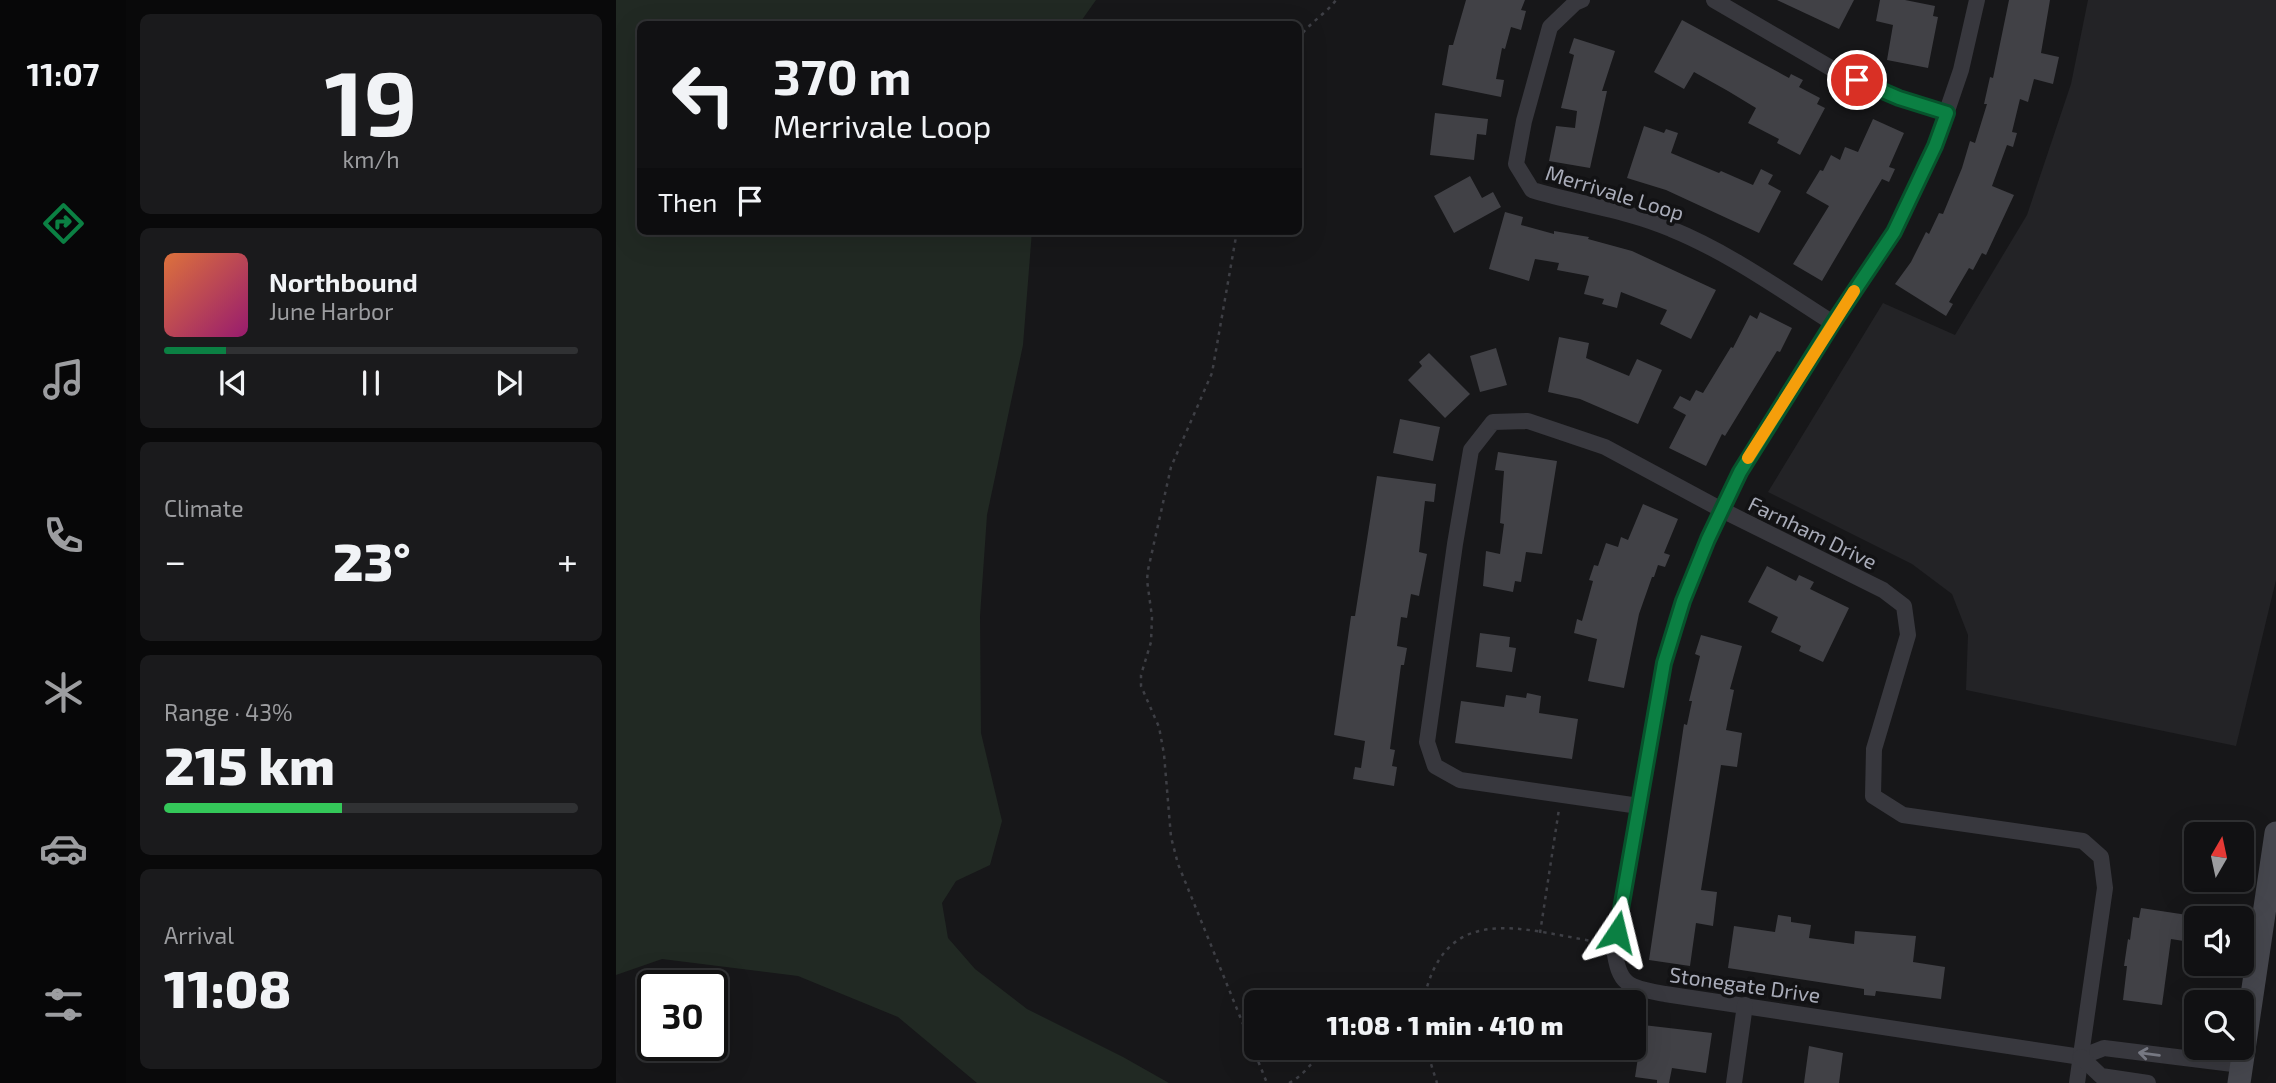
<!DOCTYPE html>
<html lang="en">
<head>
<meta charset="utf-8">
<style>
	:root { --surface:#111113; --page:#1a1a1c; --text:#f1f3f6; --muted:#9c9da0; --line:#303133; --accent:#0b8043 }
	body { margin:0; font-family:"Exo 2",sans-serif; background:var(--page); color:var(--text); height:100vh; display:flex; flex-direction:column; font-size:26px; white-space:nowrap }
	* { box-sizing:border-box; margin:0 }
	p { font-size:23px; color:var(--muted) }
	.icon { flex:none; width:38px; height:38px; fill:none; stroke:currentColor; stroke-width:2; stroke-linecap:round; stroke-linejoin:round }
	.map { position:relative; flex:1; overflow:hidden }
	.sheet { display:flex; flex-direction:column; gap:14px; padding:14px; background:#09090a; width:490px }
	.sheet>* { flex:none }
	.hud { position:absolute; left:21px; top:21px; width:665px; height:214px; border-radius:10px; box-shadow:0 7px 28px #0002,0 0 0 2px var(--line); background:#111113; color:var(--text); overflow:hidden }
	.needle { width:46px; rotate:9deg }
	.buttons { position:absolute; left:1568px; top:822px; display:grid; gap:14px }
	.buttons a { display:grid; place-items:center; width:70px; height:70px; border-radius:10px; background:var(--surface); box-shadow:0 7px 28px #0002,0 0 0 2px var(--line); font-size:35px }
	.speed { position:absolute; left:21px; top:970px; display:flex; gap:14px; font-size:35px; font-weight:700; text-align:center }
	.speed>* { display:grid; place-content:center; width:91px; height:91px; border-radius:50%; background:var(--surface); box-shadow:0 7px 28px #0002,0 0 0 2px var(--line); line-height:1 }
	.speed .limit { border:4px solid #111; border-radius:10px; background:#fff; color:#111 }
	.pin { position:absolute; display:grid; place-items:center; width:60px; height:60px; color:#fff; margin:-30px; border:4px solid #fff; border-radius:50%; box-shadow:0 2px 7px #0007 }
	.me { position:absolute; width:77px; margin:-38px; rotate:10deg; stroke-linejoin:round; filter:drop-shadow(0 0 5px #0008) }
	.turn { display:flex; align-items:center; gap:24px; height:147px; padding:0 21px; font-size:32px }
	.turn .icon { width:91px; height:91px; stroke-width:2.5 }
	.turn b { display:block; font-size:49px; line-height:60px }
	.then { display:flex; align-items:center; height:66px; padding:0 21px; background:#0003; gap:14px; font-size:26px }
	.big { font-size:52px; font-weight:800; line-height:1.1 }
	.sheet .widget { flex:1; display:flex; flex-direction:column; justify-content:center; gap:10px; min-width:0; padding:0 24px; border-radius:10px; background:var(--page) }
	.sheet .dial { align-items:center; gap:0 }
	.dial b { font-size:91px; line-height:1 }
	.song { display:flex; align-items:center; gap:21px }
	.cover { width:84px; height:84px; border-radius:10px; background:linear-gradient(135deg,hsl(20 70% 55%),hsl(320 70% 35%)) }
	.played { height:7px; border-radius:4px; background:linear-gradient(90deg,var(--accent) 15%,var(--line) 15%) }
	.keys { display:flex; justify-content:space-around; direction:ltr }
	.heat { display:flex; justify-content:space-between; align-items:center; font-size:38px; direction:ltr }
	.charge { height:10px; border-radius:5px; background:linear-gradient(90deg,#34c759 43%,var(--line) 0) }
	.trip { position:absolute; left:628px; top:990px; width:402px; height:70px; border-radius:10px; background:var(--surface); box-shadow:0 7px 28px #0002,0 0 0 2px var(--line); font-weight:800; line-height:70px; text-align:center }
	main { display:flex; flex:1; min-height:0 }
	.tabs { display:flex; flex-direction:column; width:126px; justify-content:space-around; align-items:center; background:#070708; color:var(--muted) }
	.tabs .icon { width:49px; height:49px }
	.tabs .selected { color:var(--accent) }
	.tabs b { font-size:32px; color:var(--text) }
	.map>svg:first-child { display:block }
	.built { fill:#232326 }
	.green { fill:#212923 }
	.building { fill:#414146 }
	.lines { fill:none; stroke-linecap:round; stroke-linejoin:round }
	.path { stroke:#3e3f45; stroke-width:2.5; stroke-dasharray:3.5 5; stroke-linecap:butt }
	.street { stroke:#38383e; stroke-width:16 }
	.secondary { stroke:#46474e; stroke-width:23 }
	.oneway { stroke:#767882 }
	.route-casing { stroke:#07532c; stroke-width:18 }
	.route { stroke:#0b8043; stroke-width:12 }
	.slow { stroke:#f59e0b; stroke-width:12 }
	.labels { text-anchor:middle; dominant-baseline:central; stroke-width:7; stroke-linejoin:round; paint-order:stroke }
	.street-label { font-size:21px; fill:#a9acb9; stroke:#121214 }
</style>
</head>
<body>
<main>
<nav class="tabs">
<b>11:07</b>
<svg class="icon selected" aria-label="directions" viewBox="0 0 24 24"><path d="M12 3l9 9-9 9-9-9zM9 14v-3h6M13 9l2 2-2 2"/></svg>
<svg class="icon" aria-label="music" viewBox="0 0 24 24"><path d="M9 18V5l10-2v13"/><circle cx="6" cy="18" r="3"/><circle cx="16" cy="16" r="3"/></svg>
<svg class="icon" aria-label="phone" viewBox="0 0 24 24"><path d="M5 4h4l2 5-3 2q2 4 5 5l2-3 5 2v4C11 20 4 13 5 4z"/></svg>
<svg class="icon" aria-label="climate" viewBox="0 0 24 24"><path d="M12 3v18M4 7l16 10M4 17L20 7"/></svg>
<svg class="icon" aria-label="car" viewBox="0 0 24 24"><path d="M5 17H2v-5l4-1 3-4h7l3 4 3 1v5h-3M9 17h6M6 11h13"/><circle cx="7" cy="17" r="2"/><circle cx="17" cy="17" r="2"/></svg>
<svg class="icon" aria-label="filters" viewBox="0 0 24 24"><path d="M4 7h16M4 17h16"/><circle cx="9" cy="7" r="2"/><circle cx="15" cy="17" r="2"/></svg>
</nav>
<section class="sheet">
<div class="widget dial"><b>19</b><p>km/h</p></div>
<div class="widget">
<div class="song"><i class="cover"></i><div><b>Northbound</b><p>June Harbor</p></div></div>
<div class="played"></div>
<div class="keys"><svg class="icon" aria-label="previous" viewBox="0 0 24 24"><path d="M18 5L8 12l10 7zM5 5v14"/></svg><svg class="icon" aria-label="pause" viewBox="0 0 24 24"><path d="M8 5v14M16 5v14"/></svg><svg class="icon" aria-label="next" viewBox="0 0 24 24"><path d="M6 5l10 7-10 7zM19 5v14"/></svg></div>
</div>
<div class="widget"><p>Climate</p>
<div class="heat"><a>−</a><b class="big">23°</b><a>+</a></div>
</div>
<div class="widget"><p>Range · 43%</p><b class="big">215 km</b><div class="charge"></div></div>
<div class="widget"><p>Arrival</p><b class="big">11:08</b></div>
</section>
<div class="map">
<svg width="1660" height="1083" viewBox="0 0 1660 1083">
	<rect width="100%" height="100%" fill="#171719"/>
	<polygon class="built" points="1472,0 1660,0 1660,580 1620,746 1350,690 1352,635 1336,594 1296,564 1152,492 1267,303 1339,335 1411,215 1455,84"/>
	<polygon class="green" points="0,0 480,0 463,24 24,24 24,231 416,231 407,345 371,515 364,616 365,733 386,821 374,865 340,881 326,903 332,938 359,969 411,1009 507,1057 553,1083 361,1083 282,1017 182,976 46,959 0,975"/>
	<g class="building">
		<polygon points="850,0 909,0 905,10 910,11 905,30 895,27 889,49 886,48 880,79 888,80 885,97 826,85 833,45 837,45"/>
		<polygon points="1161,0 1238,0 1223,29"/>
		<polygon points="1264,0 1289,0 1319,6 1317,16 1322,17 1312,68 1271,60 1277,25 1260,21"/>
		<polygon points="1393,0 1434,0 1425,53 1443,57 1437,84 1418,79 1412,102 1404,99 1396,132 1401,133 1397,147 1391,145 1376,186 1398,195 1370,255 1366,253 1357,270 1353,268 1333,302 1337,304 1330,316 1279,284 1295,262 1310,232 1313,234 1323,213 1327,214 1346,168 1354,141 1359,143 1371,104 1368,104 1374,77 1377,78"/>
		<polygon points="1066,20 1173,78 1175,74 1187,80 1183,87 1204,98 1201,104 1209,108 1184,155 1161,143 1163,139 1132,123 1140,108 1112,91 1078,72 1068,89 1038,72"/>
		<polygon points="958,38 999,51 986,91 991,91 974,168 933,161 940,126 959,128 961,111 945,108 958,55 953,53"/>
		<polygon points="819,113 872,119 870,135 861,134 858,160 814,155"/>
		<polygon points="1257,119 1288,133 1273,167 1279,169 1273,182 1266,179 1206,281 1177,264 1213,206 1190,193 1204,170 1207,171 1215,155 1224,160 1229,147 1242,152"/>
		<polygon points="1028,126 1048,133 1050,129 1062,133 1055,153 1103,173 1105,171 1137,185 1145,169 1157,175 1152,184 1165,191 1143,233 1050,190 1011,178"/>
		<polygon points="854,176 866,198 877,192 885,207 838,233 818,196"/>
		<polygon points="889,212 907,217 905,225 938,234 938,231 973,237 972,239 1016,251 1100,290 1075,339 1044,324 1051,310 1005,292 1001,308 986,304 988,299 968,294 973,276 941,270 943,263 919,259 913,281 873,269"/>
		<polygon points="1144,312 1176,328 1164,352 1161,351 1109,436 1106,434 1090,466 1053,448 1070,415 1057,408 1064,396 1074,401 1080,390 1087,393 1115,347 1117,348 1134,315 1141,319"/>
		<polygon points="943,337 973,343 970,358 1013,376 1021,359 1046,370 1022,424 964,399 932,392"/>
		<polygon points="880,348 891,385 864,392 854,356"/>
		<polygon points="813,353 854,394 829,418 792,380 806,366 803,362"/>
		<polygon points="784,419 824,427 817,461 777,453"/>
		<polygon points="882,452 941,461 926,554 910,552 905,582 899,581 897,592 867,586 870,551 884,554 888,524 884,523 888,471 879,470"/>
		<polygon points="761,476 820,484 818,502 809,501 803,552 811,554 803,596 795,594 791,618 785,617 781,646 791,648 788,665 785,665 774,749 779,750 776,766 781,767 778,786 737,779 739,767 745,768 749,741 718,735 735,616 739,616"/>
		<polygon points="1027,504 1062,519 1048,553 1054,555 1049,567 1042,565 1038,577 1036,577 1023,614 1008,688 972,681 981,639 958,633 961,619 966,621 977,581 973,580 978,565 982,566 990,543 1002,547 1005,537 1012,540"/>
		<polygon points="1151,566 1180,581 1183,575 1198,582 1194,589 1233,608 1207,662 1183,651 1185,646 1155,632 1162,617 1132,602"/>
		<polygon points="864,633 894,637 893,647 900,648 896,672 860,667"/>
		<polygon points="1085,635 1126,646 1114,689 1118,690 1110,730 1126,733 1121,767 1105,765 1085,890 1101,892 1097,926 1080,923 1074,966 1033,960 1068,724 1071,725 1076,701 1073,701 1084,656 1079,654"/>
		<polygon points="911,693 925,696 923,713 962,719 956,759 839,743 845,701 888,707 890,695 910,698"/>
		<polygon points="1525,908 1578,916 1574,942 1555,939 1546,1005 1507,1000 1511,966 1508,966 1512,939 1514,940 1517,917 1523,918"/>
		<polygon points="1162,915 1175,917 1175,922 1195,925 1193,938 1238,944 1239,931 1300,936 1297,962 1329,967 1325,999 1260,991 1259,996 1248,995 1248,989 1112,968 1118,926 1159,932"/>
		<polygon points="1027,1025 1096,1033 1090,1073 1056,1068 1053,1083 1041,1083 1041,1080 1019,1077"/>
		<polygon points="1193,1046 1227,1053 1223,1083 1188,1083"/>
	</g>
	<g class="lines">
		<g class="path">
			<path d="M682,40c10,-17 27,-25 38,-40"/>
			<polyline points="621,231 596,373 555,467 532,570 531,580 536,617 535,642 525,675 525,686 543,727 548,754 555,837 562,864 651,1083"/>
			<polyline points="924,933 943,809"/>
			<path d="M807,1003c21,-104 99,-73 175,-61"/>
			<polyline points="810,1048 821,1083"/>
			<path d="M673,1083c20,-10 23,-28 47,-35"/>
		</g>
		<g class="street">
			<path d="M966,0l-7,3 -25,24 -26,94 -8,43 16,26c46,14 95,20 139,39 57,23 110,61 162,94"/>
			<polyline points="1098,0 1220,71 1283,98 1330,113"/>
			<path d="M1361,0l-16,70 -26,76 -41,86 -61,91 -93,149 -32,67 -25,62 -19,62 -50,285c5,39 15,39 51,46l416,63 23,-9 137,17"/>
			<polyline points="1023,806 844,780 819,766 811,742 839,544 855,450 877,422 912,421 989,447 1106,510 1267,590 1288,606 1292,635 1258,749 1257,796 1287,815 1467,841 1485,857 1489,888 1461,1083"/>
			<polyline points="1465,1057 1485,1076 1532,1083"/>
			<polyline points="1118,1083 1129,1005"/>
		</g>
		<polyline class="secondary" points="1623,1083 1660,833"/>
	</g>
	<defs><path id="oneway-shaft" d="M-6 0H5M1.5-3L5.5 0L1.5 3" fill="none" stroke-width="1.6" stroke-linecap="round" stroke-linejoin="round" transform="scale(1.75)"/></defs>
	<use class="oneway" href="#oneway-shaft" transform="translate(1533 1054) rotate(-173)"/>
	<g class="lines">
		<g class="route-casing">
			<polyline id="route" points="1001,932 1048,663 1067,601 1092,539 1124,472 1217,323 1278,232 1319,146 1331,113 1283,98 1241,80"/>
		</g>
		<use href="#route" class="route"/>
		<polyline class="slow" points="1132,458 1238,291"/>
	</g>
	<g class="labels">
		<g class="street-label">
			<text transform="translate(999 192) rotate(17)">Merrivale Loop</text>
			<text transform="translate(1197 532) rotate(26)">Farnham Drive</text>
			<text transform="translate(1129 984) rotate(8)">Stonegate Drive</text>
		</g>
	</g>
</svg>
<div class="buttons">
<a><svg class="needle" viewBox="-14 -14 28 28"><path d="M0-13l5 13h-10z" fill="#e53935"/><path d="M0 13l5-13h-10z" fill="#9c9da0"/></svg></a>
<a><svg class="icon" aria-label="sound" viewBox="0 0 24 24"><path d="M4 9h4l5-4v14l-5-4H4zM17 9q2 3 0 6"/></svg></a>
<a><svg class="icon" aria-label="search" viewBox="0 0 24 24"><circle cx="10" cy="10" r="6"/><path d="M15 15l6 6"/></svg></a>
</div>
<div class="speed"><div class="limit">30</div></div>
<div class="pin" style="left:1241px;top:80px;background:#d93025"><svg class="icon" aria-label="arrive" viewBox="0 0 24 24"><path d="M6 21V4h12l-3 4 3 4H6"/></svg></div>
<svg class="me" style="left:1001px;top:932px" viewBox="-20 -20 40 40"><path d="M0-17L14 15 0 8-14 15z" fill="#0b8043" stroke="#fff" stroke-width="4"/></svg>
<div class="trip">11:08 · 1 min · 410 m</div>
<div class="hud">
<div class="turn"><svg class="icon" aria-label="left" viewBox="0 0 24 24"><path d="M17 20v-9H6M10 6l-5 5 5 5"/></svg><div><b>370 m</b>Merrivale Loop</div></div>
<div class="then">Then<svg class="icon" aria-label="arrive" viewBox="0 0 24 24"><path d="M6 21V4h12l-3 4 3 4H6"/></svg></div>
</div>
</div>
</main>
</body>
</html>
